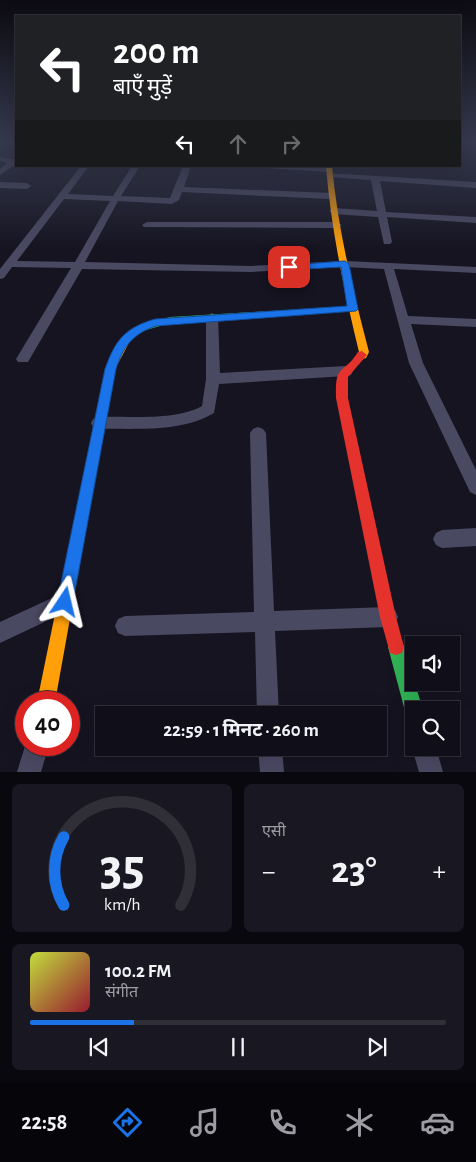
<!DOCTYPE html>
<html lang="hi">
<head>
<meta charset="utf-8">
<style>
	:root { --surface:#100f19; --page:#191822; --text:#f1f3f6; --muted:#9c9ca2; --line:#302f38; --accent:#1a73e8 }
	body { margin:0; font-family:"Alegreya Sans","Noto Sans Devanagari",sans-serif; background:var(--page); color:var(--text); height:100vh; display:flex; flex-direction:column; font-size:19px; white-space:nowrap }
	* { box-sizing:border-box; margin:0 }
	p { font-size:16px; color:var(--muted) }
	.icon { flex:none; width:28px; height:28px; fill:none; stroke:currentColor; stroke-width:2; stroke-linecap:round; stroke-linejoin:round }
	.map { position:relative; height:772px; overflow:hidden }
	.side { display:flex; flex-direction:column; gap:12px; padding:12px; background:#09080e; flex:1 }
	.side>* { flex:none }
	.hud { position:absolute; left:15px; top:15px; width:446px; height:152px; border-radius:0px; box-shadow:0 5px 20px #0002,0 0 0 1px var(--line); background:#202124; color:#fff; overflow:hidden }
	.controls { position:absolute; left:405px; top:636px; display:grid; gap:10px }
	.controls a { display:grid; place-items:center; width:55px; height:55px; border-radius:0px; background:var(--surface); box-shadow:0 5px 20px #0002,0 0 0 1px var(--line); font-size:25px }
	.speed { position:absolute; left:15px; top:691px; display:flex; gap:10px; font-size:25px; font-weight:700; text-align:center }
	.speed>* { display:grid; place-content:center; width:65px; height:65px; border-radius:50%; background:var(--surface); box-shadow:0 5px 20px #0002,0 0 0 1px var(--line); line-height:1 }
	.speed .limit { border:8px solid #d22; background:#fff; color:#111 }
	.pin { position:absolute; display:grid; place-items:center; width:42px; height:42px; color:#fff; margin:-21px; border-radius:10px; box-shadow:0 2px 8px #0006 }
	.me { position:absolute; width:55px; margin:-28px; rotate:10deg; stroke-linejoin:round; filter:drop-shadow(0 0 4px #0008) }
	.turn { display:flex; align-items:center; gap:18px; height:105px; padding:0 15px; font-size:22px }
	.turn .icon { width:65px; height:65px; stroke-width:2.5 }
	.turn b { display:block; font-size:35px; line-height:42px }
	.lanes { display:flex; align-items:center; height:48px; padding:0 15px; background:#0003; justify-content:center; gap:25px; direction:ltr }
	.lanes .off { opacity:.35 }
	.big { font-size:38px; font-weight:700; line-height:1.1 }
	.side .tile { flex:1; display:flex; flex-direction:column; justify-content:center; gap:8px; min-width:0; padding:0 18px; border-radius:8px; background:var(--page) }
	.side .dial { align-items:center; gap:0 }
	.dial svg { height:130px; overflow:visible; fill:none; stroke:var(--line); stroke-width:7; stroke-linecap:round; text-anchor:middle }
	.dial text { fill:var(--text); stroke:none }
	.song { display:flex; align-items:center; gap:15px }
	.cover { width:60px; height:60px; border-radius:8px; background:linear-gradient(135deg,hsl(70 70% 55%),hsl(350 70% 35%)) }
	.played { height:5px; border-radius:2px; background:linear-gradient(90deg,var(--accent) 25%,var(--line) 25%) }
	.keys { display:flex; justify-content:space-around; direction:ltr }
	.heat { display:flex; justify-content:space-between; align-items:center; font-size:28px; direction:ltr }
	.side .tiles { flex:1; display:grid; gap:12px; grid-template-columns:1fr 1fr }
	.tile:last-child { grid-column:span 2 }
	.trip { position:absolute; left:95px; top:706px; width:292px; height:50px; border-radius:0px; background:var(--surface); box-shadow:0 5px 20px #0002,0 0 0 1px var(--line); font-weight:700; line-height:50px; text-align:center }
	.dock { display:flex; height:80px; justify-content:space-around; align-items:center; background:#06060a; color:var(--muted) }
	.dock .icon { width:35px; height:35px }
	.dock .current { color:var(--accent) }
	.dock b { font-size:22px; color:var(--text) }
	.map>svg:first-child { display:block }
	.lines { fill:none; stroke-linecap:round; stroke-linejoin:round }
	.street { fill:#4a4962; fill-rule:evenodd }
	.fast { fill:#30b455; fill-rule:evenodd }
	.slow { fill:#ff9f0a; fill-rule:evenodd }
	.jam { fill:#e5322d; fill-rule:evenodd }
	.route { fill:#1a73e8; stroke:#114b97 }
</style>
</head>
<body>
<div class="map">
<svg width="476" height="772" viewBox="0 0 476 772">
	<rect width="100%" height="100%" fill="#161421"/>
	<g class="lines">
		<g class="street">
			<polygon points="0,157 16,160 16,164 0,175 0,169 7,163 0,161"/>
			<path d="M81,166h8l-21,28 45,2 19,-30h8l-19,30 49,2 13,-32h8l-7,21 147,6 4,3 -4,3 -149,-7 -3,8 -7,4 -54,-3 -33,61 166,4 94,-5 131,6v6l-82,-4 14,47 68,3v8l-65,-3 12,39 53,107v25l-6,-3 -61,-129 -25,-94 -39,-2 -94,5 -169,-3 -54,93h-10l-2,-3 55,-91 -59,-1 -8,11 -4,1v-10zM64,199l46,2 -35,61 -58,-1z"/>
			<path d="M261,166c15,0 62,-3 72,4l-4,2 -64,-4z"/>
			<polygon points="327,173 476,182 476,188 380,181 386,212 476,217 476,223 387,217 392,242 390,244 384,244 378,217 334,214 329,211 334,208 377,211 371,180 330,177 326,175"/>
			<polygon points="0,182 27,183 31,186 27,189 0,188"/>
			<polygon points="147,222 337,222 342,225 337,228 144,227 142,225"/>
			<path d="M212,313l6,4 2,56 126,-7 5,1 2,4 -2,4 -5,1 -127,8 -5,29c-34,20 -78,15 -116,16l-5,-2 -2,-4 2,-4 5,-2c30,-1 78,4 104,-11l4,-27v-62z"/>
			<polygon points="258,427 263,429 266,433 274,611 388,607 395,610 398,617 395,624 388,627 275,631 279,715 257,715 255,632 125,636 118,633 115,626 118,619 125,616 254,612 250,433 253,429"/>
			<polygon points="476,528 476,546 442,548 436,545 433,539 436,533 442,530"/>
			<polygon points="65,592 72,595 75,602 72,609 0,643 0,622"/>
			<polygon points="26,743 26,745 49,745 41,772 17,772"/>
			<polygon points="414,744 414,748 436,748 443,772 419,772 412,748"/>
			<polygon points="258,748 282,748 284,772 260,772"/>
		</g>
		<g class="fast">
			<polygon points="353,306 358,309 356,311 170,323 143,331 125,345 120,341 135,327 170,317"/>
			<polygon points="396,639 402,641 404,647 423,710 414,710 414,720 408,717 405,711 388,647 390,641"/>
		</g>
		<g class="slow">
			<path d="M326,166h6c6,64 21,125 37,186l-3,6 -4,1 -5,-4 2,-3c-15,-62 -28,-123 -33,-186z"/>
			<polygon points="125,337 130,341 115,369 55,702 37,702 105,369 121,338"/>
		</g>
		<path class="jam" d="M362,351l5,4 -19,22v21l48,219 8,30 -2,6 -6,2 -6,-2 -10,-36 -44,-219c-1,-36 7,-22 22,-46z"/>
	</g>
	<linearGradient id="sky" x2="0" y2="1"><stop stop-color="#0c0b12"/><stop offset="0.57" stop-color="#363a4e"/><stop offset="1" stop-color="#363a4e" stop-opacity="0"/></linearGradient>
	<rect width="476" height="249" fill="url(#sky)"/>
	<path class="route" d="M345,261l4,3 9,45 -2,2 -200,15c-24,8 -33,21 -40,43l-43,233 -2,5 -6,3 -6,-3 -2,-5 48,-233c10,-28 19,-41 50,-50l192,-13 -6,-39 -52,3 -5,-3 5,-2z"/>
</svg>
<div class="controls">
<a><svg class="icon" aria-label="sound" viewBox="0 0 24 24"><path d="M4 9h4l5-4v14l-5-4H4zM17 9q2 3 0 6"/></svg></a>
<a><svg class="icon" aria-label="search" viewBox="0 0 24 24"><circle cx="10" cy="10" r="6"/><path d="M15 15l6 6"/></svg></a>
</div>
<div class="speed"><div class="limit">40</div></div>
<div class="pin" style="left:289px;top:267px;background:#d93025"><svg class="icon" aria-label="arrive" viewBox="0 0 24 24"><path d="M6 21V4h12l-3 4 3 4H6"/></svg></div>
<svg class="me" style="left:65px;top:602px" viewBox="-20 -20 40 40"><path d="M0-17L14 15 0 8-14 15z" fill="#1a73e8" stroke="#fff" stroke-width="4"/></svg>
<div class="trip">22:59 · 1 मिनट · 260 m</div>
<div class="hud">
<div class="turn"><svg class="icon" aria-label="left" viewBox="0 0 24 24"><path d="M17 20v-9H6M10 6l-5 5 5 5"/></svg><div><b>200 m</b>बाएँ मुड़ें</div></div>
<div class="lanes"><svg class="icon" aria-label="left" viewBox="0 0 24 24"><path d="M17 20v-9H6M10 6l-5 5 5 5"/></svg><svg class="icon off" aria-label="ahead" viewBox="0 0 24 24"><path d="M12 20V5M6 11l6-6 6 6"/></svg><svg class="icon off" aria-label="right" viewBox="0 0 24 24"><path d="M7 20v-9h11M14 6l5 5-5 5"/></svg></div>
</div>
</div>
<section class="side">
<div class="tiles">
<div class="tile dial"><svg viewBox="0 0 100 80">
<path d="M14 69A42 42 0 1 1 86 69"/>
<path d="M14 69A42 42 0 0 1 14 27" stroke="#1a73e8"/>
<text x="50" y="56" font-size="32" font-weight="700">35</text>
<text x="50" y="72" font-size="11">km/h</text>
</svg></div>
<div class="tile"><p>एसी</p>
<div class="heat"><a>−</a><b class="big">23°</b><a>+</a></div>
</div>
<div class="tile">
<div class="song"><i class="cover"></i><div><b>100.2 FM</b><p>संगीत</p></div></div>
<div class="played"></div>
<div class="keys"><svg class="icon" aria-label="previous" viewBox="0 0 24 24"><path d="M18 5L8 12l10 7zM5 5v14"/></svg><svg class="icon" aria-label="pause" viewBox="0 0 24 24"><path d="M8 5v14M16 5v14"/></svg><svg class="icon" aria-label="next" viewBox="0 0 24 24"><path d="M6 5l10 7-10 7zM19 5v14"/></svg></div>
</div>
</div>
</section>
<nav class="dock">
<b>22:58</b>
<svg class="icon current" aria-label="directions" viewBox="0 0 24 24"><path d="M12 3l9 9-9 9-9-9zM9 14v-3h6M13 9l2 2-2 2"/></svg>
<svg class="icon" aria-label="music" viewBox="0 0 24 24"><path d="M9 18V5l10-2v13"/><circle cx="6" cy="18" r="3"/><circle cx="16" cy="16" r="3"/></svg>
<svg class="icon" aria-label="phone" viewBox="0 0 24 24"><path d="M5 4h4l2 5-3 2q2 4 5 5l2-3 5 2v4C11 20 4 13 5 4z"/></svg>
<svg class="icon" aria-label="climate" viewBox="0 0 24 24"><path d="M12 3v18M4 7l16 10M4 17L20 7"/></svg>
<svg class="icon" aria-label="car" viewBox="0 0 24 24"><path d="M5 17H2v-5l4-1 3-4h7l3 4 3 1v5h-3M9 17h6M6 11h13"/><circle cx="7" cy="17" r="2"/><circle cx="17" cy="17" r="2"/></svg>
</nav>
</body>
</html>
